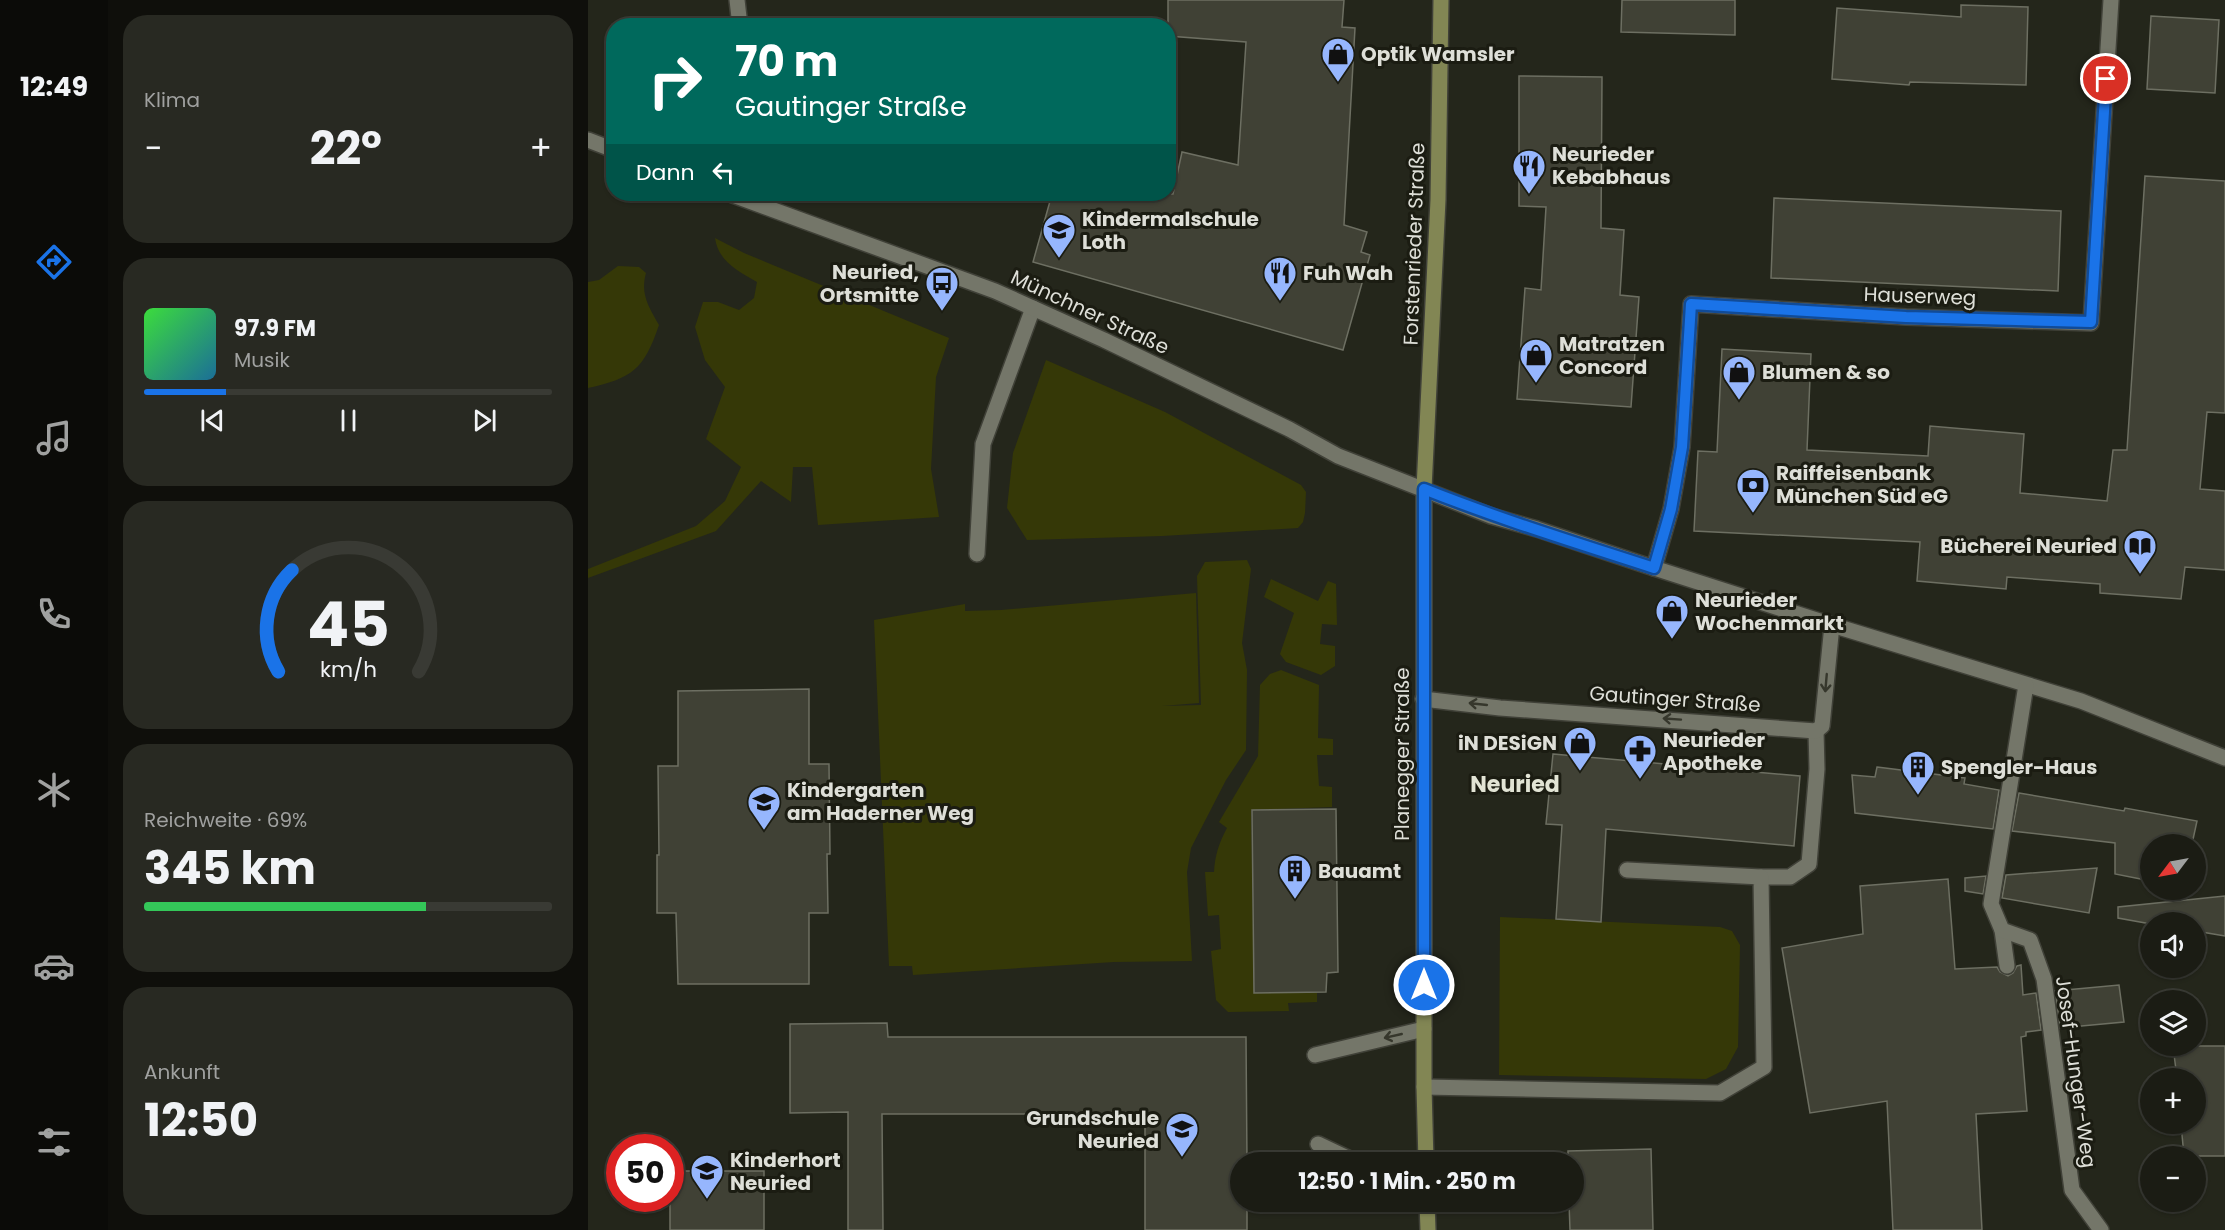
<!DOCTYPE html>
<html lang="de">
<head>
<meta charset="utf-8">
<style>
	:root { --surface:#1b1c14; --page:#282922; --text:#f1f3f6; --muted:#a0a1a0; --line:#393a34; --accent:#1a73e8 }
	body { margin:0; font-family:Poppins,sans-serif; background:var(--page); color:var(--text); height:100vh; display:flex; flex-direction:column; font-size:22px; white-space:nowrap }
	* { box-sizing:border-box; margin:0 }
	p { font-size:20px; color:var(--muted) }
	.icon { flex:none; width:33px; height:33px; fill:none; stroke:currentColor; stroke-width:2; stroke-linecap:round; stroke-linejoin:round }
	.map { position:relative; flex:1; overflow:hidden }
	.drawer { display:flex; flex-direction:column; gap:15px; padding:15px; background:#0f0f0b; width:480px }
	.drawer>* { flex:none }
	.guide { position:absolute; left:18px; top:18px; width:570px; height:183px; border-radius:24px; box-shadow:0 2px 4px #0004,0 0 0 2px var(--line); background:#00695c; color:#fff; overflow:hidden }
	.needle { width:39px; rotate:238deg }
	.tools { position:absolute; left:1552px; top:834px; display:grid; gap:12px }
	.tools a { display:grid; place-items:center; width:66px; height:66px; border-radius:50%; background:var(--surface); box-shadow:0 2px 4px #0004,0 0 0 2px var(--line); font-size:30px }
	.speed { position:absolute; left:18px; top:1134px; display:flex; gap:12px; font-size:30px; font-weight:700; text-align:center }
	.speed>* { display:grid; place-content:center; width:78px; height:78px; border-radius:50%; background:var(--surface); box-shadow:0 2px 4px #0004,0 0 0 2px var(--line); line-height:1 }
	.speed .limit { border:9px solid #d22; background:#fff; color:#111 }
	.pin { position:absolute; display:grid; place-items:center; width:51px; height:51px; color:#fff; margin:-26px; border:3px solid #fff; border-radius:50%; box-shadow:0 2px 6px #0007 }
	.me { position:absolute; width:66px; margin:-33px; rotate:0deg; stroke-linejoin:round; filter:drop-shadow(0 0 4px #0008) }
	.turn { display:flex; align-items:center; gap:21px; height:126px; padding:0 30px; font-size:27px }
	.turn .icon { width:78px; height:78px; stroke-width:2.5 }
	.turn b { display:block; font-size:42px; line-height:51px }
	.then { display:flex; align-items:center; height:57px; padding:0 30px; background:#0003; gap:12px; font-size:22px }
	.big { font-size:45px; font-weight:700; line-height:1.1 }
	.drawer .tile { flex:1; display:flex; flex-direction:column; justify-content:center; gap:9px; min-width:0; padding:0 21px; border-radius:24px; background:var(--page) }
	.drawer .dial { align-items:center; gap:0 }
	.dial svg { height:156px; overflow:visible; fill:none; stroke:var(--line); stroke-width:7; stroke-linecap:round; text-anchor:middle }
	.dial text { fill:var(--text); stroke:none }
	.song { display:flex; align-items:center; gap:18px }
	.cover { width:72px; height:72px; border-radius:9px; background:linear-gradient(135deg,hsl(120 70% 55%),hsl(200 70% 35%)) }
	.played { height:6px; border-radius:3px; background:linear-gradient(90deg,var(--accent) 20%,var(--line) 20%) }
	.keys { display:flex; justify-content:space-around; direction:ltr }
	.heat { display:flex; justify-content:space-between; align-items:center; font-size:33px; direction:ltr }
	.charge { height:9px; border-radius:4px; background:linear-gradient(90deg,#34c759 69%,var(--line) 0) }
	.trip { position:absolute; left:642px; top:1152px; width:354px; height:60px; border-radius:30px; background:var(--surface); box-shadow:0 2px 4px #0004,0 0 0 2px var(--line); font-weight:700; line-height:60px; text-align:center }
	main { display:flex; flex:1; min-height:0 }
	.tab-bar { display:flex; flex-direction:column; width:108px; justify-content:space-around; align-items:center; background:#0b0b08; color:var(--muted) }
	.tab-bar .icon { width:42px; height:42px }
	.tab-bar .selected { color:var(--accent) }
	.tab-bar b { font-size:27px; color:var(--text) }
	.map>svg:first-child { display:block }
	.green { fill:#353807 }
	.building { fill:#404135; stroke:#6d6f62; stroke-width:1.5 }
	.lines { fill:none; stroke-linecap:round; stroke-linejoin:round }
	.service-casing { stroke:#404138; stroke-width:18 }
	.minor-casing { stroke:#404138; stroke-width:18 }
	.secondary-casing { stroke:#404138; stroke-width:18 }
	.service { stroke:#747669; stroke-width:15 }
	.minor { stroke:#747669; stroke-width:15 }
	.secondary { stroke:#828654; stroke-width:15 }
	.oneway { stroke:#36372c }
	.route-casing { stroke:#114b97; stroke-width:15 }
	.route { stroke:#1a73e8; stroke-width:10 }
	.labels { text-anchor:middle; dominant-baseline:central; stroke-width:6; stroke-linejoin:round; paint-order:stroke }
	.poi-label { font-size:20px; font-weight:bold; fill:#dedfd8; stroke:#1b1c12; text-anchor:start }
	.street-label { font-size:20px; fill:#dedfd8; stroke:#1b1c12 }
	.quarter-label { font-size:22px; font-weight:bold; fill:#e2e4d5; stroke:#1b1c12 }
</style>
</head>
<body>
<main>
<nav class="tab-bar">
<b>12:49</b>
<svg class="icon selected" aria-label="directions" viewBox="0 0 24 24"><path d="M12 3l9 9-9 9-9-9zM9 14v-3h6M13 9l2 2-2 2"/></svg>
<svg class="icon" aria-label="music" viewBox="0 0 24 24"><path d="M9 18V5l10-2v13"/><circle cx="6" cy="18" r="3"/><circle cx="16" cy="16" r="3"/></svg>
<svg class="icon" aria-label="phone" viewBox="0 0 24 24"><path d="M5 4h4l2 5-3 2q2 4 5 5l2-3 5 2v4C11 20 4 13 5 4z"/></svg>
<svg class="icon" aria-label="climate" viewBox="0 0 24 24"><path d="M12 3v18M4 7l16 10M4 17L20 7"/></svg>
<svg class="icon" aria-label="car" viewBox="0 0 24 24"><path d="M5 17H2v-5l4-1 3-4h7l3 4 3 1v5h-3M9 17h6M6 11h13"/><circle cx="7" cy="17" r="2"/><circle cx="17" cy="17" r="2"/></svg>
<svg class="icon" aria-label="filters" viewBox="0 0 24 24"><path d="M4 7h16M4 17h16"/><circle cx="9" cy="7" r="2"/><circle cx="15" cy="17" r="2"/></svg>
</nav>
<section class="drawer">
<div class="tile"><p>Klima</p>
<div class="heat"><a>−</a><b class="big">22°</b><a>+</a></div>
</div>
<div class="tile">
<div class="song"><i class="cover"></i><div><b>97.9 FM</b><p>Musik</p></div></div>
<div class="played"></div>
<div class="keys"><svg class="icon" aria-label="previous" viewBox="0 0 24 24"><path d="M18 5L8 12l10 7zM5 5v14"/></svg><svg class="icon" aria-label="pause" viewBox="0 0 24 24"><path d="M8 5v14M16 5v14"/></svg><svg class="icon" aria-label="next" viewBox="0 0 24 24"><path d="M6 5l10 7-10 7zM19 5v14"/></svg></div>
</div>
<div class="tile dial"><svg viewBox="0 0 100 80">
<path d="M14 69A42 42 0 1 1 86 69"/>
<path d="M14 69A42 42 0 0 1 21 17" stroke="#1a73e8"/>
<text x="50" y="56" font-size="32" font-weight="700">45</text>
<text x="50" y="72" font-size="11">km/h</text>
</svg></div>
<div class="tile"><p>Reichweite · 69%</p><b class="big">345 km</b><div class="charge"></div></div>
<div class="tile"><p>Ankunft</p><b class="big">12:50</b></div>
</section>
<div class="map">
<svg width="1637" height="1230" viewBox="0 0 1637 1230">
	<rect width="100%" height="100%" fill="#24261b"/>
	<g class="green">
		<path d="M127,238l29,15 205,85 -13,39 -5,92 8,48 -121,8 -6,-58h-19l-2,35 -30,-21 -45,50 -128,47v-9l108,-43 29,-25 16,-34 -35,-28 19,-52 -20,-27 -10,-33 8,-25h15l21,8 15,-12 3,-16c-19,-11 -39,-21 -42,-44z"/>
		<path d="M30,266l21,1 7,6c-6,21 3,34 13,52 -15,44 -26,53 -71,63v-106l11,-2z"/>
		<polygon points="458,360 577,412 713,485 718,492 717,513 715,522 710,528 574,536 439,540 419,508 425,453"/>
		<polygon points="659,560 663,569 654,643 659,670 658,750 638,780 603,848 599,872 604,961 526,962 325,975 324,966 301,966 286,620 377,604 377,611 413,610 608,593 611,703 574,706 613,705 609,576 617,562"/>
		<polygon points="683,579 730,601 740,581 748,584 749,625 734,624 732,644 747,646 747,666 733,675 698,662 692,654 706,613 676,597"/>
		<path d="M693,670l38,15 -1,53 15,1v16h-16l2,31 13,1v20l-81,3 3,183h63v9l-29,1 1,8 -61,1 -12,-12 -5,-49 10,-2 -2,-34 -11,1 -3,-44h9c1,-17 5,-29 13,-44l-8,-6 39,-66 2,-71 10,-11z"/>
		<polygon points="912,917 1132,927 1144,931 1152,945 1150,1047 1138,1069 1118,1079 911,1075"/>
	</g>
	<g class="building">
		<polygon points="580,0 756,0 754,27 767,28 756,225 779,232 773,252 782,255 755,350 445,262 464,194 585,194 594,152 650,165 658,42 580,36"/>
		<polygon points="1034,0 1147,0 1147,35 1033,32"/>
		<polygon points="1373,5 1440,7 1438,85 1322,82 1321,85 1244,79 1249,8 1373,17"/>
		<polygon points="1563,16 1631,20 1627,93 1559,89"/>
		<polygon points="931,76 1014,77 1013,228 1036,230 1032,295 1051,297 1043,407 929,399 937,288 953,290 958,207 931,206"/>
		<polygon points="1557,176 1637,181 1637,413 1619,412 1612,489 1637,491 1637,570 1597,567 1593,599 1512,593 1512,584 1419,577 1418,589 1329,581 1332,542 1106,531 1110,451 1129,452 1134,349 1223,354 1219,450 1340,456 1342,426 1436,434 1432,493 1519,501 1525,450 1539,450"/>
		<polygon points="1186,198 1473,211 1470,291 1183,278"/>
		<polygon points="221,689 221,764 241,764 242,854 239,854 240,913 221,913 221,984 90,984 88,913 69,913 69,855 71,855 70,766 90,766 90,691"/>
		<polygon points="965,754 1212,776 1206,846 1018,829 1013,922 968,919 974,825 958,824"/>
		<polygon points="1289,767 1377,778 1376,784 1411,790 1405,829 1267,813 1264,775 1287,777"/>
		<polygon points="1431,793 1536,811 1537,808 1609,821 1604,844 1563,844 1563,881 1527,874 1527,843 1424,831"/>
		<polygon points="748,809 750,972 739,973 738,992 666,993 664,810"/>
		<polygon points="1509,868 1501,913 1414,898 1418,875"/>
		<polygon points="1398,876 1395,894 1377,891 1377,878"/>
		<polygon points="1360,879 1367,969 1409,967 1412,972 1420,976 1425,973 1429,966 1433,965 1435,995 1448,993 1453,1030 1438,1032 1438,1036 1433,1037 1439,1111 1388,1114 1394,1230 1305,1230 1299,1101 1222,1113 1194,948 1275,934 1272,886"/>
		<polygon points="1637,896 1637,936 1608,931 1608,922 1563,924 1530,918 1530,907"/>
		<polygon points="1531,985 1536,1022 1472,1028 1467,991"/>
		<polygon points="299,1023 300,1037 658,1037 659,1162 652,1162 652,1202 659,1202 659,1230 557,1230 557,1114 294,1114 295,1230 260,1230 260,1112 202,1113 202,1024"/>
		<polygon points="1585,1046 1637,1046 1637,1156 1596,1156 1593,1124 1608,1124 1608,1078 1589,1078"/>
		<polygon points="1063,1149 1065,1230 982,1230 981,1202 986,1202 986,1162 980,1162 980,1151"/>
		<rect x="82" y="1171" width="94" height="59"/>
	</g>
	<g class="lines">
		<g class="service-casing">
			<g id="service">
				<polyline points="389,554 395,444 445,308"/>
				<polyline points="1173,877 1202,877 1221,864 1229,769 1228,731"/>
				<polyline points="1414,930 1419,966"/>
				<polyline points="727,1055 836,1029"/>
				<polyline points="836,1087 1132,1093 1176,1067 1173,877 1039,870"/>
				<polyline points="730,1144 768,1162"/>
			</g>
		</g>
		<g class="minor-casing">
			<g id="minor">
				<polyline points="149,0 152,26"/>
				<polyline points="0,140 26,150"/>
				<polyline points="142,194 407,291 516,340 701,429 750,456 903,516 949,529 1066,568 1244,625 1493,701 1637,758"/>
				<polyline points="1066,568 1083,509 1094,447 1103,304 1318,317 1503,323 1523,0"/>
				<polyline points="1438,685 1403,904 1414,930 1442,940 1456,979 1484,1190 1513,1230"/>
				<polyline points="835,699 912,708 1228,731 1234,726 1244,625"/>
			</g>
		</g>
		<g class="secondary-casing">
			<g id="secondary">
				<polyline points="838,1162 836,1087 836,489 850,200 853,0"/>
				<polyline points="839,1202 840,1230"/>
			</g>
		</g>
		<use href="#service" class="service"/>
		<use href="#minor" class="minor"/>
		<use href="#secondary" class="secondary"/>
	</g>
	<defs><path id="oneway-shaft" d="M-6 0H5M1.5-3L5.5 0L1.5 3" fill="none" stroke-width="1.6" stroke-linecap="round" stroke-linejoin="round" transform="scale(1.5)"/></defs>
	<g class="oneway">
		<use href="#oneway-shaft" transform="translate(1238 683) rotate(95)"/>
		<use href="#oneway-shaft" transform="translate(890 704) rotate(-174)"/>
		<use href="#oneway-shaft" transform="translate(1084 719) rotate(-176)"/>
		<use href="#oneway-shaft" transform="translate(805 1036) rotate(167)"/>
	</g>
	<g class="lines">
		<g class="route-casing">
			<path id="route" d="M836,985v-496c75,30 153,54 230,79l17,-59 11,-62 9,-143 215,13 185,5 15,-243"/>
		</g>
		<use href="#route" class="route"/>
	</g>
	<defs>
		<g id="shop-pin" transform="scale(1.725)"><path d="M0 17L-7.5 6A9.5 9.5 0 1 1 7.5 6Z" fill="#96b6fd" stroke="#1b1c12"/><path d="M-5-2.5h2.3a2.7 3.5 0 0 1 5.4 0H5L5.5 6h-11ZM-1.5-2.5h3a1.5 2.3 0 0 0-3 0Z" fill="#111"/></g>
		<g id="restaurant-pin" transform="scale(1.725)"><path d="M0 17L-7.5 6A9.5 9.5 0 1 1 7.5 6Z" fill="#96b6fd" stroke="#1b1c12"/><path d="M-5-6h1v4h1v-4h1v4h1v-4h1v5L-1.5 .5V6h-2V.5L-5-1ZM5-6V6H3V1.5H1.5Q1.5-4 5-6Z" fill="#111"/></g>
		<g id="school-pin" transform="scale(1.725)"><path d="M0 17L-7.5 6A9.5 9.5 0 1 1 7.5 6Z" fill="#96b6fd" stroke="#1b1c12"/><path d="M0-5L7-2L0 1L-7-2ZM-4 1L0 2.5L4 1V4Q0 6-4 4Z" fill="#111"/></g>
		<g id="bus-pin" transform="scale(1.725)"><path d="M0 17L-7.5 6A9.5 9.5 0 1 1 7.5 6Z" fill="#96b6fd" stroke="#1b1c12"/><path d="M-5-6H5V4H4V6H2V4H-2V6H-4V4H-5ZM-3.5-4V0h7V-4ZM-3.5 1.2v1.5H-2V1.2ZM2 1.2v1.5H3.5V1.2Z" fill="#111"/></g>
		<g id="bank-pin" transform="scale(1.725)"><path d="M0 17L-7.5 6A9.5 9.5 0 1 1 7.5 6Z" fill="#96b6fd" stroke="#1b1c12"/><path d="M-6-4H6V4H-6ZM0-2.3a2.3 2.3 0 1 0 0 4.6a2.3 2.3 0 1 0 0-4.6Z" fill="#111"/></g>
		<g id="library-pin" transform="scale(1.725)"><path d="M0 17L-7.5 6A9.5 9.5 0 1 1 7.5 6Z" fill="#96b6fd" stroke="#1b1c12"/><path d="M-6-4Q-3-5.5-.7-3.5V5Q-3 3-6 4ZM6-4Q3-5.5 .7-3.5V5Q3 3 6 4Z" fill="#111"/></g>
		<g id="pharmacy-pin" transform="scale(1.725)"><path d="M0 17L-7.5 6A9.5 9.5 0 1 1 7.5 6Z" fill="#96b6fd" stroke="#1b1c12"/><path d="M-2-6h4v4h4v4h-4v4h-4v-4h-4v-4h4Z" fill="#111"/></g>
		<g id="building-pin" transform="scale(1.725)"><path d="M0 17L-7.5 6A9.5 9.5 0 1 1 7.5 6Z" fill="#96b6fd" stroke="#1b1c12"/><path d="M-4-6H4V6H1V3H-1V6H-4ZM-2.5-4.3h1.7v1.8h-1.7ZM.8-4.3h1.7v1.8H.8ZM-2.5-1h1.7V.8h-1.7ZM.8-1h1.7V.8H.8Z" fill="#111"/></g>
	</defs>
	<g fill-rule="evenodd">
		<use href="#shop-pin" x="750" y="54"/>
		<use href="#restaurant-pin" x="941" y="166"/>
		<use href="#school-pin" x="471" y="230"/>
		<use href="#restaurant-pin" x="692" y="273"/>
		<use href="#bus-pin" x="354" y="283"/>
		<use href="#shop-pin" x="948" y="355"/>
		<use href="#shop-pin" x="1151" y="372"/>
		<use href="#bank-pin" x="1165" y="485"/>
		<use href="#library-pin" x="1552" y="546"/>
		<use href="#shop-pin" x="1084" y="611"/>
		<use href="#shop-pin" x="992" y="743"/>
		<use href="#pharmacy-pin" x="1052" y="751"/>
		<use href="#building-pin" x="1330" y="767"/>
		<use href="#school-pin" x="176" y="802"/>
		<use href="#building-pin" x="707" y="871"/>
		<use href="#school-pin" x="594" y="1129"/>
		<use href="#school-pin" x="119" y="1171"/>
	</g>
	<g class="labels">
		<g class="poi-label">
			<text x="773" y="54">Optik Wamsler</text>
			<text x="964" y="154">Neurieder<tspan x="964" dy="23">Kebabhaus</tspan></text>
			<text x="494" y="219">Kindermalschule<tspan x="494" dy="23">Loth</tspan></text>
			<text x="331" y="272" text-anchor="end">Neuried,<tspan x="331" dy="23">Ortsmitte</tspan></text>
			<text x="715" y="273">Fuh Wah</text>
			<text x="971" y="344">Matratzen<tspan x="971" dy="23">Concord</tspan></text>
			<text x="1174" y="372">Blumen &amp; so</text>
			<text x="1188" y="473">Raiffeisenbank<tspan x="1188" dy="23">München Süd eG</tspan></text>
			<text x="1529" y="546" text-anchor="end">Bücherei Neuried</text>
			<text x="1107" y="600">Neurieder<tspan x="1107" dy="23">Wochenmarkt</tspan></text>
			<text x="1075" y="740">Neurieder<tspan x="1075" dy="23">Apotheke</tspan></text>
			<text x="969" y="743" text-anchor="end">iN DESiGN</text>
			<text x="1353" y="767">Spengler-Haus</text>
			<text x="199" y="790">Kindergarten<tspan x="199" dy="23">am Haderner Weg</tspan></text>
			<text x="730" y="871">Bauamt</text>
			<text x="571" y="1118" text-anchor="end">Grundschule<tspan x="571" dy="23">Neuried</tspan></text>
			<text x="142" y="1160">Kinderhort<tspan x="142" dy="23">Neuried</tspan></text>
		</g>
		<g class="street-label">
			<text transform="translate(826 244) rotate(-88)">Forstenrieder Straße</text>
			<text transform="translate(1332 296) rotate(2)">Hauserweg</text>
			<text transform="translate(502 312) rotate(25)">Münchner Straße</text>
			<text transform="translate(1087 699) rotate(4)">Gautinger Straße</text>
			<text transform="translate(814 754) rotate(-90)">Planegger Straße</text>
			<text transform="translate(1488 1072) rotate(82)">Josef-Hunger-Weg</text>
		</g>
		<g class="quarter-label">
			<text x="927" y="784">Neuried</text>
		</g>
	</g>
</svg>
<div class="tools">
<a><svg class="needle" viewBox="-14 -14 28 28"><path d="M0-13l5 13h-10z" fill="#e53935"/><path d="M0 13l5-13h-10z" fill="#a0a1a0"/></svg></a>
<a><svg class="icon" aria-label="sound" viewBox="0 0 24 24"><path d="M4 9h4l5-4v14l-5-4H4zM17 9q2 3 0 6"/></svg></a>
<a><svg class="icon" aria-label="layers" viewBox="0 0 24 24"><path d="M12 4l9 5-9 5-9-5zM3 14l9 5 9-5"/></svg></a>
<a>+</a>
<a>−</a>
</div>
<div class="speed"><div class="limit">50</div></div>
<div class="pin" style="left:1518px;top:79px;background:#d93025"><svg class="icon" aria-label="arrive" viewBox="0 0 24 24"><path d="M6 21V4h12l-3 4 3 4H6"/></svg></div>
<svg class="me" style="left:836px;top:985px" viewBox="-20 -20 40 40"><circle r="17" fill="#1a73e8" stroke="#fff" stroke-width="3"/><path d="M0-11L8 9 0 5-8 9z" fill="#fff"/></svg>
<div class="trip">12:50 · 1 Min. · 250 m</div>
<div class="guide">
<div class="turn"><svg class="icon" aria-label="right" viewBox="0 0 24 24"><path d="M7 20v-9h11M14 6l5 5-5 5"/></svg><div><b>70 m</b>Gautinger Straße</div></div>
<div class="then">Dann<svg class="icon" aria-label="left" viewBox="0 0 24 24"><path d="M17 20v-9H6M10 6l-5 5 5 5"/></svg></div>
</div>
</div>
</main>
</body>
</html>
